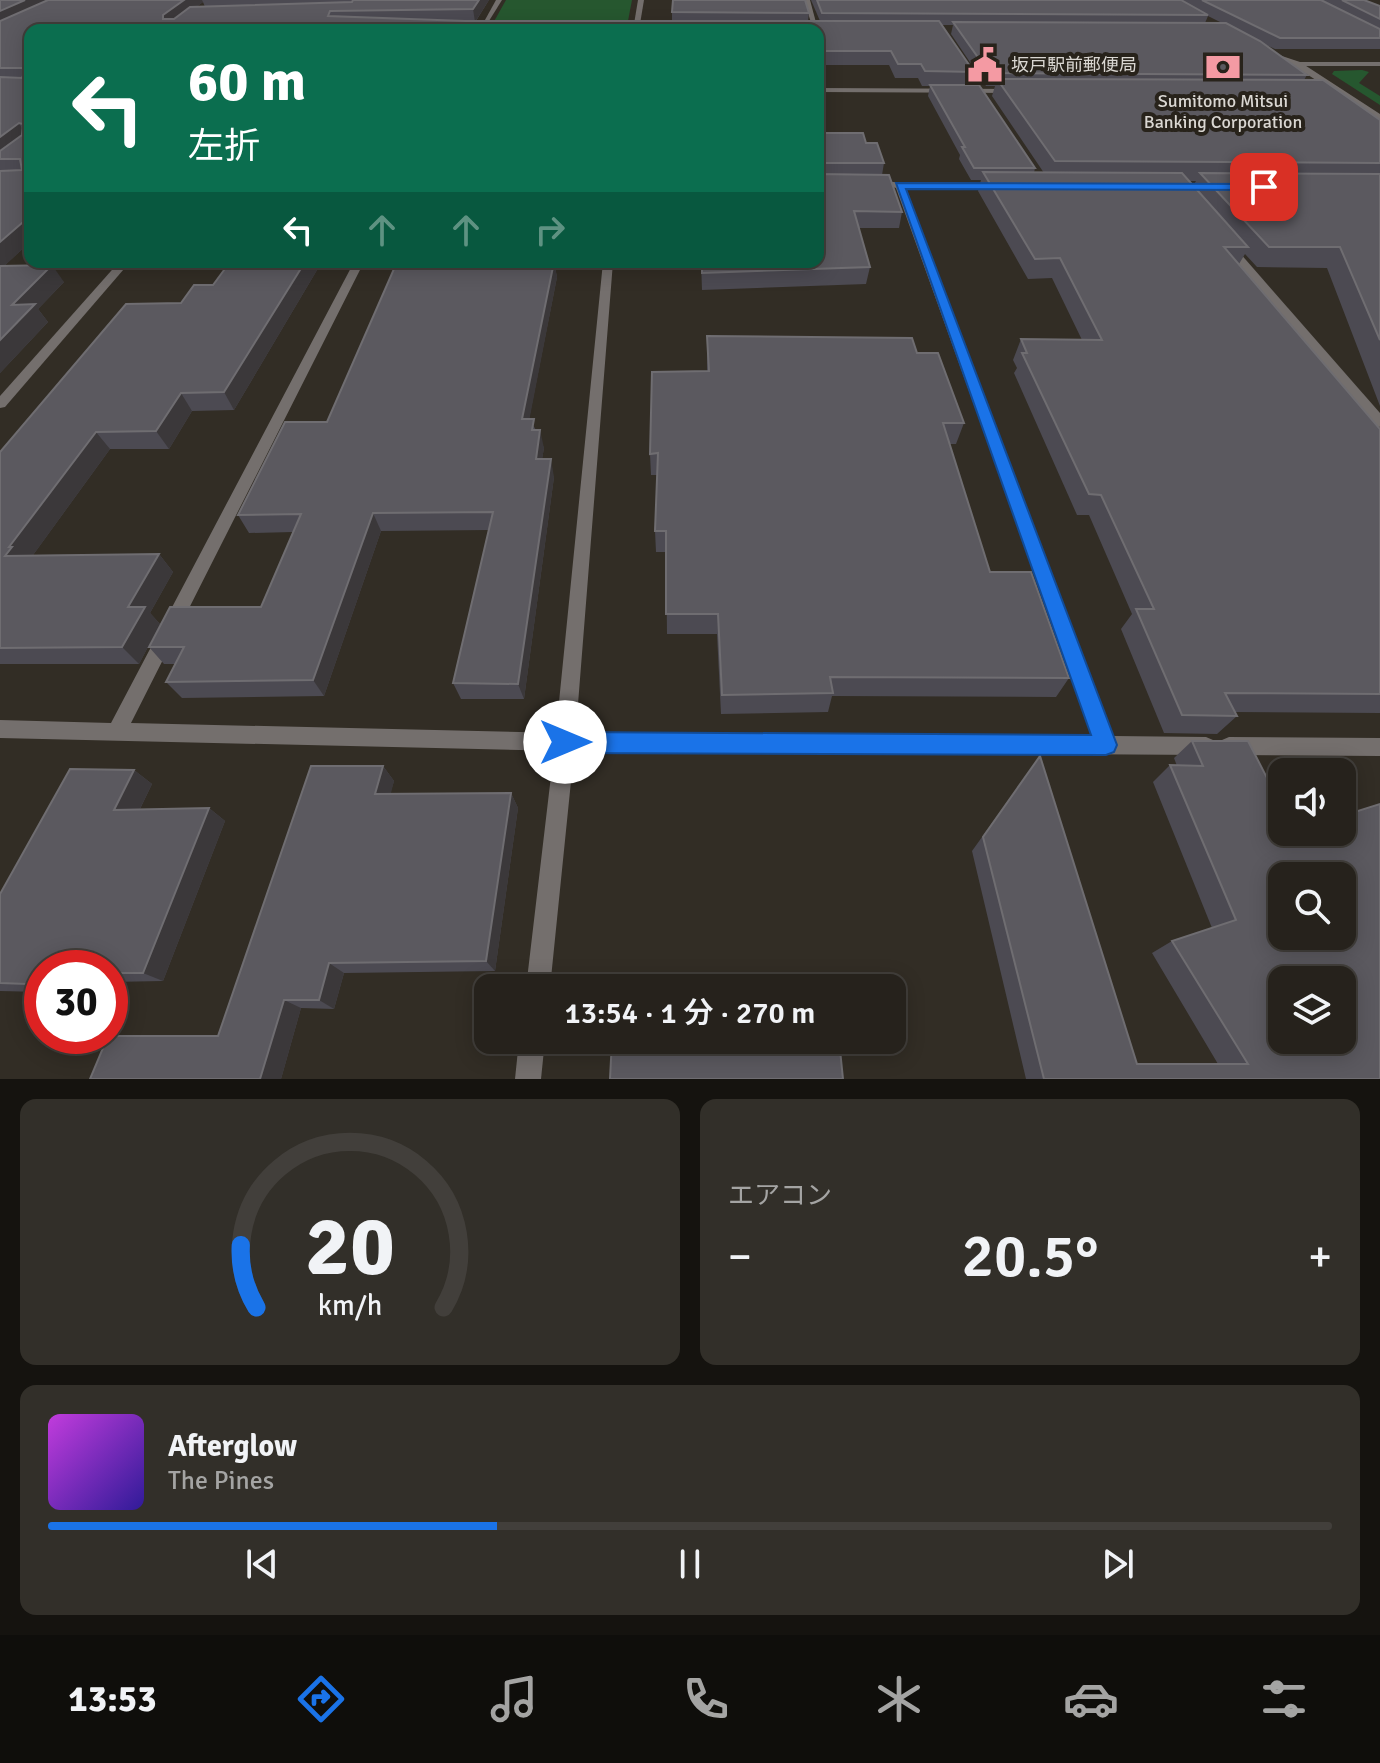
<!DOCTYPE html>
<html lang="ja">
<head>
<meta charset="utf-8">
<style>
	:root { --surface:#26221c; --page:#322f29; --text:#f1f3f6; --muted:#a4a4a3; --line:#423f3b; --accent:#1a73e8 }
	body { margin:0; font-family:Signika,"Noto Sans JP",sans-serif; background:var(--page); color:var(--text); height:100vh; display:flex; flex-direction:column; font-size:30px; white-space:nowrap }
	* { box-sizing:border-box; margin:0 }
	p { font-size:26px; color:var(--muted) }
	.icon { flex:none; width:44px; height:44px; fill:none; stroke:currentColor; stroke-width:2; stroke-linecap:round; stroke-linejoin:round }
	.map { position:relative; height:1079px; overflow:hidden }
	.panel { display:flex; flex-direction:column; gap:20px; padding:20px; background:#15130f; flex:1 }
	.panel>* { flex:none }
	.hud { position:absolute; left:24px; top:24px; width:800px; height:244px; border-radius:16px; box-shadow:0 4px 20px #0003,0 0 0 2px var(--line); background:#0b6e4f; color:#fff; overflow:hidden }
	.fabs { position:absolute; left:1268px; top:758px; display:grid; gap:16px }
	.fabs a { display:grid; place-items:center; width:88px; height:88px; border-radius:16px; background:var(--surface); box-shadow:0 4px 20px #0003,0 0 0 2px var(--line); font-size:40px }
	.speed { position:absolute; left:24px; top:950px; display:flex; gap:16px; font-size:40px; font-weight:700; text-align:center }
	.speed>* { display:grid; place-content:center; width:104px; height:104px; border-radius:50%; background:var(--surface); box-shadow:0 4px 20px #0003,0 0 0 2px var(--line); line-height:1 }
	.speed .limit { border:12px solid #d22; background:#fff; color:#111 }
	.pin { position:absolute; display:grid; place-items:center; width:68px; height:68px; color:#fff; margin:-34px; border-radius:16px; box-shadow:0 4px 12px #0006 }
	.me { position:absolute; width:88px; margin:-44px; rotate:90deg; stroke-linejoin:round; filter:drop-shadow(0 0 6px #0008) }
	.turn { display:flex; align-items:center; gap:28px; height:168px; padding:0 32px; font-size:36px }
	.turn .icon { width:104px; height:104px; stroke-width:2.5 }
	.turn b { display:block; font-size:56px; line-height:68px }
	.lanes { display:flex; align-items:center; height:76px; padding:0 32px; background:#0003; justify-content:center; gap:40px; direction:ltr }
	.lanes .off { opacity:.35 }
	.big { font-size:60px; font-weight:600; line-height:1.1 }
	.panel .tile { flex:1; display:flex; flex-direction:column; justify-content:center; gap:12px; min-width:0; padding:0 28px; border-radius:16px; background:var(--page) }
	.panel .dial { align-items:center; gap:0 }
	.dial svg { height:208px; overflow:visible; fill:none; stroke:var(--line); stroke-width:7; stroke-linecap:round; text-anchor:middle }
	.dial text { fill:var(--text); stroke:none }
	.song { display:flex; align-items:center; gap:24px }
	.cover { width:96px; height:96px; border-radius:12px; background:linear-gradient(135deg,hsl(290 70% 55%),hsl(250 70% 35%)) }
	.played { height:8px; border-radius:4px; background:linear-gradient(90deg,var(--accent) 35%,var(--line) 35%) }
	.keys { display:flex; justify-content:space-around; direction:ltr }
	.heat { display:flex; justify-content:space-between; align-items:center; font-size:44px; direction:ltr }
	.panel .tiles { flex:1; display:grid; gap:20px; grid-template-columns:1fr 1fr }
	.tile:last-child { grid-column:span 2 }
	.trip { position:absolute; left:474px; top:974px; width:432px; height:80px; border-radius:16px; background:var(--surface); box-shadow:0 4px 20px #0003,0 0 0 2px var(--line); font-weight:600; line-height:80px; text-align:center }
	.menu { display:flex; height:128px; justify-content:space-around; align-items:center; background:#0f0e0b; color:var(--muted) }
	.menu .icon { width:56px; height:56px }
	.menu .active { color:var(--accent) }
	.menu b { font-size:36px; color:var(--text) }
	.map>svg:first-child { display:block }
	.green { fill:#26572f }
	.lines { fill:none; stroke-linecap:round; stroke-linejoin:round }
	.minor { fill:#746f6d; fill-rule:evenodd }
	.tertiary { fill:#746f6d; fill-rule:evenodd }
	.wall { fill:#4c4a52; fill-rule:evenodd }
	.shaded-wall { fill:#3b383a }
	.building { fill:#5b595f; stroke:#6f6d71; stroke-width:2; fill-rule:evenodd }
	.route { fill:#1a73e8; stroke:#114b97; stroke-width:2 }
	.labels { text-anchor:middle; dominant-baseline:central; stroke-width:8; stroke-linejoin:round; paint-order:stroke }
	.far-poi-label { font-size:18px; fill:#dad7d2; stroke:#28231b; text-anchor:start }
</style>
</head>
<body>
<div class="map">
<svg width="1380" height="1079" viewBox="0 0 1380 1079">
	<rect width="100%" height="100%" fill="#322d25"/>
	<g class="green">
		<polygon points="506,0 632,0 627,26 492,25"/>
		<polygon points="1362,70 1369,72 1359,83 1380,96 1380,105 1332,74 1334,71"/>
	</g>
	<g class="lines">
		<g class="minor">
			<polygon points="496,0 502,0 484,29 480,29"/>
			<polygon points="804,0 810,0 818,30 813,29"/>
			<polygon points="1294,62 1380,62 1380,66 1297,66"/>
			<polygon points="890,182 998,183 1003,186 998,189 906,188 1113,736 1206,737 1213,740 1216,746 1213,752 1206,755 565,751 0,738 0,720 111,723 354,262 364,262 131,723 565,733 1093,736 896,188 885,185"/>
			<polygon points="1224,244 1232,244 1380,413 1380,427 1375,425 1224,248"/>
			<polygon points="119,262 130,262 5,407 0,408 0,396"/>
			<polygon points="1229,737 1380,738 1380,756 1229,755 1222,752 1219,746 1222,740"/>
		</g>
		<g class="tertiary">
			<polygon points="638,0 644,0 639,30 633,30"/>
			<polygon points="1270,52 1300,62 1380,114 1380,121 1294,66 1267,56"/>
			<polygon points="818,88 1016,89 1020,91 1016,93 818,92"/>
			<polygon points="603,262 613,262 575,742 550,988 526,988 555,742"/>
			<polygon points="519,1040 545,1040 541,1079 515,1079"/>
		</g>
	</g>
	<g class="wall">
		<path d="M0,0h489l-13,21h196v-9l137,1 -1,8h12l-9,-21h553l16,6v43h-105l-11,-5 43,31 -3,5 76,40v286l-53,-138 -70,-1 -12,-13 -6,10 141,165v284l-145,-1 2,4 -20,18 -53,-1 -43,-104 11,-15 -43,-99h-12l-63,-142 3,-5 -4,-8 8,-21 61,1 -30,-62 -24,1 -50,-88 3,-11h-10l-12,-21 1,-4 -32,-59 2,-10h-8l-4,-8h-23l-6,-13h-71v-35h-788v212l-26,24 60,16 -26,27 10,13 -48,51zM203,2l2,5h-9zM1208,16l14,7h-17zM942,25h11l-2,9 35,52h9l-3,10 52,77h-10l1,-5 -65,-83 4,-13zM1188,181h8l-3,5z"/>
		<polygon points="818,114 822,133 866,143 884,163 882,175 902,212 899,228 858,228 870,267 866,284 702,290 701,262 818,262"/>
		<polygon points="230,262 352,262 349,265 320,265 234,410 192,411 169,449 110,449 33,555 159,554 173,572 150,613 160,624 139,664 0,664 0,452 181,303 213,285"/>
		<polygon points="365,262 554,262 557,277 529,419 536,430 544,448 542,459 554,477 524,699 461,699 453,683 489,530 381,531 324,696 182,698 166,682 176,664 164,664 149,647 261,607 293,532 249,533 238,515 327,422 396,264 366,265"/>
		<polygon points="707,336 917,353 964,423 956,444 949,444 990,572 1069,678 1056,697 832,696 828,712 721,714 717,634 667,634 666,552 656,552 655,531 657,475 651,475 650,454 707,371"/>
		<polygon points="1192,741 1380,1079 1026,1079 972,851 1040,756 1137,1064 1218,1064 1152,953 1172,941 1212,928 1153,782 1170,765 1177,766 1174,758"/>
		<polygon points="383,766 394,781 390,794 511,793 518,808 495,971 344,973 334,1009 301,1008 281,1079 218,1036"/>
		<polygon points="134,770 152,784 140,809 209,808 225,821 163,981 110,982 110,968 42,968 42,992 0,991 0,894"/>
	</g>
	<g class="shaded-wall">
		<polygon points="25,0 60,0 0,27 0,11"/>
		<polygon points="184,0 202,0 203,2 169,28 163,19 163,15"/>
		<polygon points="479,0 489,0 475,22 473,9"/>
		<polygon points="19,123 28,139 0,159 0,137"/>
		<polygon points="30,216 30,242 0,270 0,242"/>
		<polygon points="305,262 319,262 320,265 234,410 224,392"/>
		<polygon points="554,262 557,277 526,437 522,419"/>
		<polygon points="52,265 64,282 38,309 48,322 0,373 0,340 12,305"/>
		<polygon points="181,393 192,411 169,449 156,431"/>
		<polygon points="540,430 544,448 539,477 536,459"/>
		<polygon points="96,432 110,449 28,562 5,556 9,547"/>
		<polygon points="551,459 554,477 524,699 518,684"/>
		<polygon points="373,513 381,531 324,696 313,680"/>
		<polygon points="159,554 173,572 150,613 160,624 139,664 122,647 128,607"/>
		<polygon points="383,766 394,781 387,809 375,794"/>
		<polygon points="134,770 152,784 133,823 114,810"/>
		<polygon points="511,793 518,808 495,971 486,961"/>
		<polygon points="209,808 225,821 163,981 143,973"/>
		<polygon points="329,963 344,973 334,1009 319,1000"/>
		<polygon points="32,975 42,978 42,989 27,984"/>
		<polygon points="284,1000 301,1008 281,1079 260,1079"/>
	</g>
	<g class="building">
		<polygon points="0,0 25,0 0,11"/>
		<polygon points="48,0 184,0 163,15 163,19 174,19 190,7 352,2 353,0 479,0 473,9 330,11 328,16 465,21 939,21 974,72 925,71 921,64 898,64 891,51 818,51 818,30 30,30 30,216 0,242 0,171 22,170 20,159 0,159 0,151 22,135 23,124 19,123 0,137 0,77 22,78 25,71 22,68 0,68 0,21"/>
		<polygon points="673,0 805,0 809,13 672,12"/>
		<polygon points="817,0 1181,0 1208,15 822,13"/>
		<polygon points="1202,0 1321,0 1380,29 1380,38 1280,38"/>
		<polygon points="1342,0 1364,0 1380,6 1380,19"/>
		<polygon points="953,22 1226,23 1260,41 1307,75 989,73"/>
		<polygon points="997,79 1323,80 1380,120 1380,163 1055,161"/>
		<polygon points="930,85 979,85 1035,168 974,168 962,147 965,147"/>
		<polygon points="818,114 822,133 863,133 866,143 877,143 884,163 820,163 818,173"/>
		<polygon points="983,172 1182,173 1248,247 1224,247 1380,429 1380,694 1225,693 1237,716 1182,715 1136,609 1154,609 1101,495 1089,494 1022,353 1027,353 1021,339 1102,340 1060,258 1035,259"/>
		<polygon points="1200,173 1380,174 1380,340 1340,247 1269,247"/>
		<polygon points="818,174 889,175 902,212 854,211 870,267 702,273 702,262 818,262"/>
		<polygon points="230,262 305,262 224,392 181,393 156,431 96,432 9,547 12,547 5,556 159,554 128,607 145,607 122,647 0,648 0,452 126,304 181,303 194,285 213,285"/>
		<polygon points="397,262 554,262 522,419 534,419 532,430 540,430 536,459 551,459 518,684 453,683 493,512 373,513 313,680 166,682 184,647 149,647 170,607 261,607 301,514 238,515 285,422 327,422"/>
		<polygon points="52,265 12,305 35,304 0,340 0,266"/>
		<polygon points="707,336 912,338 917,353 938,353 964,423 943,423 990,572 1031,572 1069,678 830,677 833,693 722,695 718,614 666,614 666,531 655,531 658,453 650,454 652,372 709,371"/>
		<path d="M1192,741h56l34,66v25h60v-16l38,-12v275h-336l-61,-242 57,-81 97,308h111l-76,-123 64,-21 -66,-155 33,1zM1282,876h60v60h-60zM1282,980h60v60h-60z"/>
		<polygon points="311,766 383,766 375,794 511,793 486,961 329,963 319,1000 284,1000 260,1079 90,1079 108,1036 218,1036"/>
		<polygon points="70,769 134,770 114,810 209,808 143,973 110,973 110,968 42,968 42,975 32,975 27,984 0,983 0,894"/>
		<polygon points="612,1040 839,1040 843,1079 610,1079"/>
	</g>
	<polygon class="route" points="896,183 1264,184 1270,187 1264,190 906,189 1117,745 1114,752 1106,755 565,753 557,750 554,742 557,735 565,732 1091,735"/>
	<defs>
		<g id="civic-bare" transform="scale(2.76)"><path d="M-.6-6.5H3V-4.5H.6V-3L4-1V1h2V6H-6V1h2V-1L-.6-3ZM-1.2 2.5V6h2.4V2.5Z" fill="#f49aa3" stroke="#28231b" stroke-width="2.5" paint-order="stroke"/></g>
		<g id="bank-bare" transform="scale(2.76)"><path d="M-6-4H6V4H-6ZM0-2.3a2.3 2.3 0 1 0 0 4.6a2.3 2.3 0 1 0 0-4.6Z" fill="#f49aa3" stroke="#28231b" stroke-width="2.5" paint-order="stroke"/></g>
	</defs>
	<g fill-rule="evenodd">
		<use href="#civic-bare" x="985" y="65"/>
		<use href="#bank-bare" x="1223" y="67"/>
	</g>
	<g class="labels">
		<g class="far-poi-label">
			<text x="1011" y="65">坂戸駅前郵便局</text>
			<text x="1223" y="101" text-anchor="middle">Sumitomo Mitsui<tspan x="1223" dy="21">Banking Corporation</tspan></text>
		</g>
	</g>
</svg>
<div class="fabs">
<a><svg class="icon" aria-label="sound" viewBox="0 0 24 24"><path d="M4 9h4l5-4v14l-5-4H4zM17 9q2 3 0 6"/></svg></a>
<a><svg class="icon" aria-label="search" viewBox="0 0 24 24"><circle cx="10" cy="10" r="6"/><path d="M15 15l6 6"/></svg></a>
<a><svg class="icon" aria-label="layers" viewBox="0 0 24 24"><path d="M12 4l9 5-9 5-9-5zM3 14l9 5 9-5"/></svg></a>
</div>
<div class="speed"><div class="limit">30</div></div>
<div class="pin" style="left:1264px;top:187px;background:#d93025"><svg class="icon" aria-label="arrive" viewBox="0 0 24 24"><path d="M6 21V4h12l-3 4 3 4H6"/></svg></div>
<svg class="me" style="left:565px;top:742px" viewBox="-20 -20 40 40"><circle r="19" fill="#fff"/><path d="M0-13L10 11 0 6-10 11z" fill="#1a73e8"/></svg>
<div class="trip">13:54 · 1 分 · 270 m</div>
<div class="hud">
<div class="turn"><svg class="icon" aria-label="left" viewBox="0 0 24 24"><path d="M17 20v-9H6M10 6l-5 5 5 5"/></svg><div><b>60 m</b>左折</div></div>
<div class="lanes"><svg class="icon" aria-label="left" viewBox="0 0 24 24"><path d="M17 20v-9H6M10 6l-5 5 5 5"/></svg><svg class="icon off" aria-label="ahead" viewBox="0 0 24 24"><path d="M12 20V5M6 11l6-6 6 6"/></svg><svg class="icon off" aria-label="ahead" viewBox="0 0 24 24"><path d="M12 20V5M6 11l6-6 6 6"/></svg><svg class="icon off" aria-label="right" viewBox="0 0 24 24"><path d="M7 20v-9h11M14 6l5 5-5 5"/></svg></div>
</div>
</div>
<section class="panel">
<div class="tiles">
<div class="tile dial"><svg viewBox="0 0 100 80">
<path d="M14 69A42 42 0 1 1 86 69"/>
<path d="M14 69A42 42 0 0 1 8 45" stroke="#1a73e8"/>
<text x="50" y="56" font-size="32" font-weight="700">20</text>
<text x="50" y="72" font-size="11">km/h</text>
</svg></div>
<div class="tile"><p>エアコン</p>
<div class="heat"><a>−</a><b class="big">20.5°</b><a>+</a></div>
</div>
<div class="tile">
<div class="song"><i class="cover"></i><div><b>Afterglow</b><p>The Pines</p></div></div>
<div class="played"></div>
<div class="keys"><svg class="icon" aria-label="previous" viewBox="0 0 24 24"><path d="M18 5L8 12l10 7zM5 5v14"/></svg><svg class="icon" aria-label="pause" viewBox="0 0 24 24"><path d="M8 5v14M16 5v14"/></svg><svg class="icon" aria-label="next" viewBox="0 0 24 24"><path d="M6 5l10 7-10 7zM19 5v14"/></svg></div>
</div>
</div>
</section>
<nav class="menu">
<b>13:53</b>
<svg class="icon active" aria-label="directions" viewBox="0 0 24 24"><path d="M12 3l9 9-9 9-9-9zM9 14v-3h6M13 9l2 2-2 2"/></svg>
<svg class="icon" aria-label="music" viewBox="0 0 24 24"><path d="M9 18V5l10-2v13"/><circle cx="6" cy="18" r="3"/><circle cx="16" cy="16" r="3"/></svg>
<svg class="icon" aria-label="phone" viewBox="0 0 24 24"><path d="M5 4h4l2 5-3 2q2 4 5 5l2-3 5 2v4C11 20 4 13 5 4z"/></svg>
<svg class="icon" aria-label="climate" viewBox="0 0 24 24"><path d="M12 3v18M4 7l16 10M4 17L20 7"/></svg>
<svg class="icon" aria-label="car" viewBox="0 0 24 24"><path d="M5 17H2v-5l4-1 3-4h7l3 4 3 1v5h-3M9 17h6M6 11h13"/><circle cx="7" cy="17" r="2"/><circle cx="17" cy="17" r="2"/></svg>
<svg class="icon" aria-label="filters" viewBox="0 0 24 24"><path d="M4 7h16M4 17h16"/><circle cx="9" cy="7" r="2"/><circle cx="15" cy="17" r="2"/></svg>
</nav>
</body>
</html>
